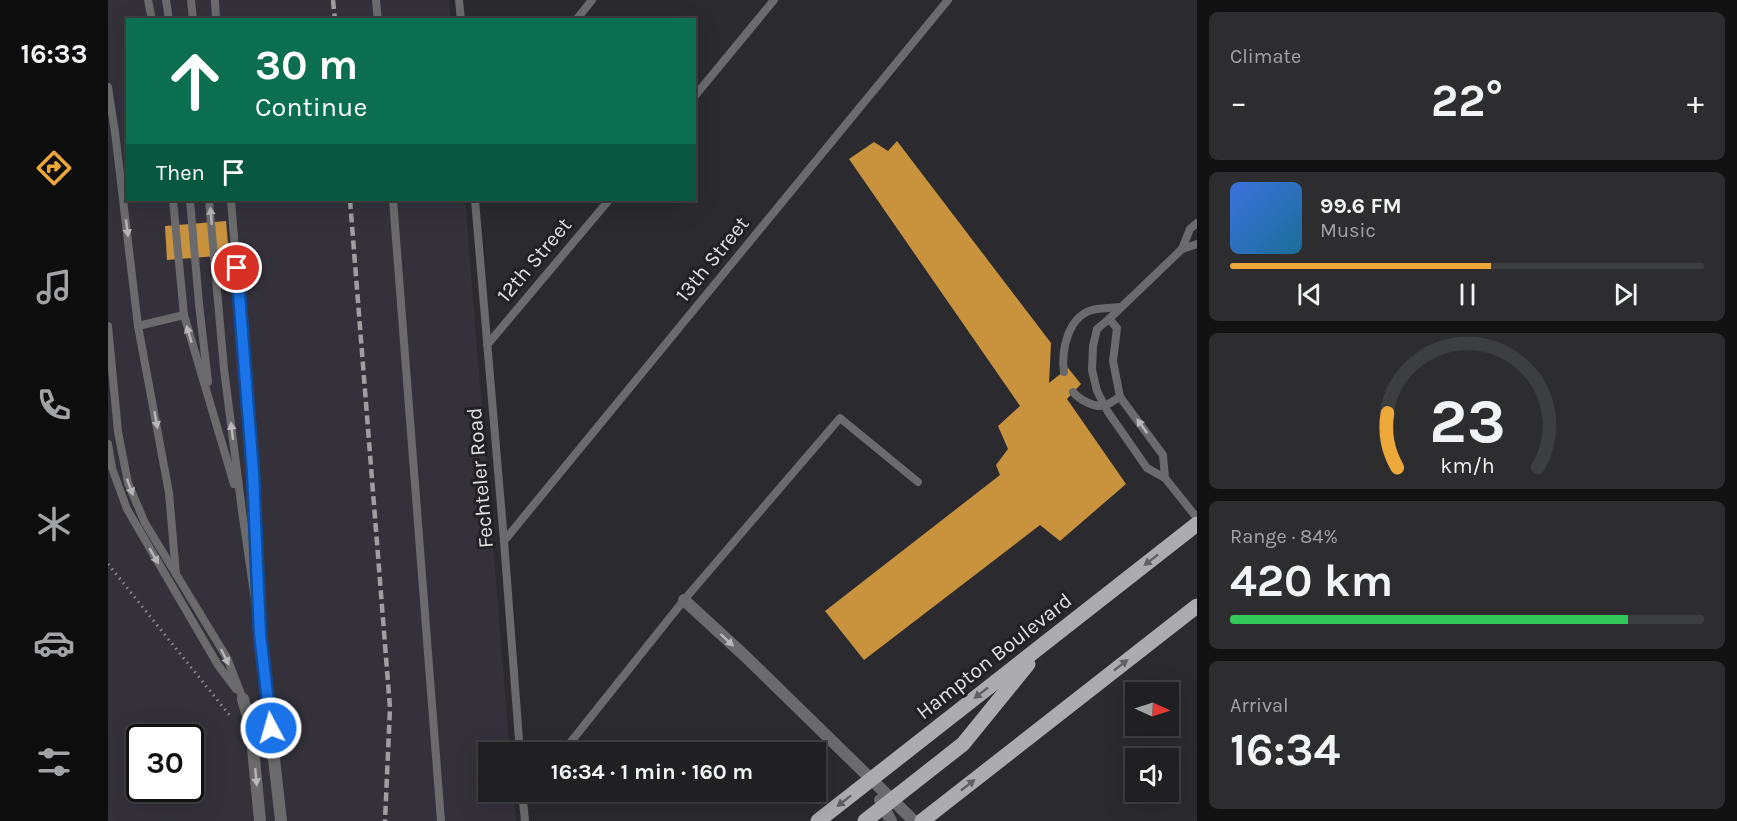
<!DOCTYPE html>
<html lang="en">
<head>
<meta charset="utf-8">
<style>
	:root { --surface:#202022; --page:#2d2d2f; --text:#f1f3f6; --muted:#a2a3a5; --line:#3d3e40; --accent:#eca93a }
	body { margin:0; font-family:Karla,sans-serif; background:var(--page); color:var(--text); height:100vh; display:flex; flex-direction:column; font-size:22px; white-space:nowrap }
	* { box-sizing:border-box; margin:0 }
	p { font-size:20px; color:var(--muted) }
	.icon { flex:none; width:33px; height:33px; fill:none; stroke:currentColor; stroke-width:2; stroke-linecap:round; stroke-linejoin:round }
	.map { position:relative; flex:1; overflow:hidden }
	.panel { display:flex; flex-direction:column; gap:12px; padding:12px; background:#121213; width:540px }
	.panel>* { flex:none }
	.hud { position:absolute; left:18px; top:18px; width:570px; height:183px; border-radius:0px; box-shadow:0 6px 24px #0002,0 0 0 2px var(--line); background:#0b6e4f; color:#fff; overflow:hidden }
	.needle { width:39px; rotate:93deg }
	.buttons { position:absolute; left:1017px; top:682px; display:grid; gap:12px }
	.buttons a { display:grid; place-items:center; width:54px; height:54px; border-radius:0px; background:var(--surface); box-shadow:0 6px 24px #0002,0 0 0 2px var(--line); font-size:30px }
	.speed { position:absolute; left:18px; top:724px; display:flex; gap:12px; font-size:30px; font-weight:700; text-align:center }
	.speed>* { display:grid; place-content:center; width:78px; height:78px; border-radius:50%; background:var(--surface); box-shadow:0 6px 24px #0002,0 0 0 2px var(--line); line-height:1 }
	.speed .limit { border:3px solid #111; border-radius:9px; background:#fff; color:#111 }
	.pin { position:absolute; display:grid; place-items:center; width:51px; height:51px; color:#fff; margin:-26px; border:3px solid #fff; border-radius:50%; box-shadow:0 2px 6px #0007 }
	.me { position:absolute; width:66px; margin:-33px; rotate:354deg; stroke-linejoin:round; filter:drop-shadow(0 0 4px #0008) }
	.turn { display:flex; align-items:center; gap:21px; height:126px; padding:0 30px; font-size:27px }
	.turn .icon { width:78px; height:78px; stroke-width:2.5 }
	.turn b { display:block; font-size:42px; line-height:51px }
	.then { display:flex; align-items:center; height:57px; padding:0 30px; background:#0003; gap:12px; font-size:22px }
	.big { font-size:45px; font-weight:700; line-height:1.1 }
	.panel .tile { flex:1; display:flex; flex-direction:column; justify-content:center; gap:9px; min-width:0; padding:0 21px; border-radius:9px; background:var(--page) }
	.panel .dial { align-items:center; gap:0 }
	.dial svg { height:156px; overflow:visible; fill:none; stroke:var(--line); stroke-width:7; stroke-linecap:round; text-anchor:middle }
	.dial text { fill:var(--text); stroke:none }
	.song { display:flex; align-items:center; gap:18px }
	.cover { width:72px; height:72px; border-radius:9px; background:linear-gradient(135deg,hsl(220 70% 55%),hsl(200 70% 35%)) }
	.played { height:6px; border-radius:3px; background:linear-gradient(90deg,var(--accent) 55%,var(--line) 55%) }
	.keys { display:flex; justify-content:space-around; direction:ltr }
	.heat { display:flex; justify-content:space-between; align-items:center; font-size:33px; direction:ltr }
	.charge { height:9px; border-radius:4px; background:linear-gradient(90deg,#34c759 84%,var(--line) 0) }
	.trip { position:absolute; left:370px; top:742px; width:348px; height:60px; border-radius:0px; background:var(--surface); box-shadow:0 6px 24px #0002,0 0 0 2px var(--line); font-weight:700; line-height:60px; text-align:center }
	main { display:flex; flex:1; min-height:0 }
	.dock { display:flex; flex-direction:column; width:108px; justify-content:space-around; align-items:center; background:#0d0d0e; color:var(--muted) }
	.dock .icon { width:42px; height:42px }
	.dock .active { color:var(--accent) }
	.dock b { font-size:27px; color:var(--text) }
	.map>svg:first-child { display:block }
	.built { fill:#34313b; fill-rule:evenodd }
	.building { fill:#c9933e }
	.lines { fill:none; stroke-linecap:round; stroke-linejoin:round }
	.path { stroke:#8c8b8f; stroke-width:3; stroke-dasharray:1.5 4.5; stroke-linecap:butt }
	.lane { stroke:#6b6b6d; stroke-width:8 }
	.street { stroke:#6b6b6d; stroke-width:12 }
	.primary { stroke:#acabaf; stroke-width:15 }
	.rail { stroke:#9f9ea1; stroke-width:4.5; stroke-dasharray:9 4.5; stroke-linecap:butt }
	.oneway { fill:#b8b7ba }
	.oneway2 { fill:#605f63 }
	.route-casing { stroke:#114b97; stroke-width:15 }
	.route { stroke:#1a73e8; stroke-width:10 }
	.labels { text-anchor:middle; dominant-baseline:central; stroke-width:6; stroke-linejoin:round; paint-order:stroke }
	.street-label { font-size:21px; fill:#e1e0e3; stroke:#212024 }
</style>
</head>
<body>
<main>
<nav class="dock">
<b>16:33</b>
<svg class="icon active" aria-label="directions" viewBox="0 0 24 24"><path d="M12 3l9 9-9 9-9-9zM9 14v-3h6M13 9l2 2-2 2"/></svg>
<svg class="icon" aria-label="music" viewBox="0 0 24 24"><path d="M9 18V5l10-2v13"/><circle cx="6" cy="18" r="3"/><circle cx="16" cy="16" r="3"/></svg>
<svg class="icon" aria-label="phone" viewBox="0 0 24 24"><path d="M5 4h4l2 5-3 2q2 4 5 5l2-3 5 2v4C11 20 4 13 5 4z"/></svg>
<svg class="icon" aria-label="climate" viewBox="0 0 24 24"><path d="M12 3v18M4 7l16 10M4 17L20 7"/></svg>
<svg class="icon" aria-label="car" viewBox="0 0 24 24"><path d="M5 17H2v-5l4-1 3-4h7l3 4 3 1v5h-3M9 17h6M6 11h13"/><circle cx="7" cy="17" r="2"/><circle cx="17" cy="17" r="2"/></svg>
<svg class="icon" aria-label="filters" viewBox="0 0 24 24"><path d="M4 7h16M4 17h16"/><circle cx="9" cy="7" r="2"/><circle cx="15" cy="17" r="2"/></svg>
</nav>
<div class="map">
<svg width="1089" height="821" viewBox="0 0 1089 821">
	<rect width="100%" height="100%" fill="#2b2a2e"/>
	<path class="built" d="M0,0h341l1,19 -322,1v180h337l45,553h-21v39h25l2,29h-408zM32,738h50v51h-50z"/>
	<g class="building">
		<polygon points="789,141 943,343 941,383 960,368 973,384 959,399 1018,484 952,541 932,525 756,660 717,611 892,475 888,465 900,449 890,426 912,406 741,159 766,142 780,151"/>
		<polygon points="118,221 121,255 59,260 57,226"/>
	</g>
	<g class="lines">
		<polyline class="path" points="0,564 123,717"/>
		<g class="lane">
			<polyline points="40,0 44,20"/>
			<polyline points="58,0 61,20"/>
			<polyline points="83,0 85,20"/>
			<polyline points="107,0 108,20"/>
			<polyline points="268,0 270,20"/>
			<polyline points="351,0 353,20"/>
			<polyline points="468,20 484,0"/>
			<polyline points="0,87 7,132 30,326 61,493 68,574"/>
			<polyline points="586,97 666,0"/>
			<polyline points="65,200 76,315 126,484"/>
			<polyline points="82,200 91,304 100,382"/>
			<polyline points="101,200 116,369 134,511 152,634"/>
			<polyline points="123,200 145,473 150,589"/>
			<polyline points="285,200 333,821"/>
			<polyline points="367,200 396,541 412,753"/>
			<polyline points="1074,249 1089,244"/>
			<polyline points="1001,319 1074,249 1082,229 1089,223"/>
			<polyline points="0,326 10,432 20,483 37,523 119,658 135,699"/>
			<polyline points="30,326 76,315"/>
			<polyline points="379,345 501,200"/>
			<path d="M956,372c-3,-22 4,-55 28,-62 9,-2 20,-2 29,-3"/>
			<path d="M965,392c7,8 23,17 33,13 5,-2 10,-6 14,-8"/>
			<polyline points="0,444 4,468 19,509 110,665 128,689"/>
			<polyline points="1057,478 1055,455 1012,397 1005,361 1009,328 1001,319 989,329 985,346 984,370 989,391 1000,412 1039,468 1057,478 1089,518"/>
			<polyline points="396,541 840,0"/>
			<polyline points="454,753 576,600 732,418 810,482"/>
			<polyline points="417,821 415,801 422,792"/>
		</g>
		<g class="street">
			<polyline points="576,600 638,657 806,821"/>
			<polyline points="152,634 173,821"/>
			<polyline points="135,699 143,727 152,821"/>
			<polyline points="772,800 783,821"/>
		</g>
		<g class="primary">
			<polyline points="710,821 1089,524"/>
			<polyline points="757,821 855,744 920,664"/>
			<polyline points="814,821 1089,606"/>
		</g>
		<g class="rail">
			<polyline points="225,0 227,20"/>
			<polyline points="242,200 282,708 277,821"/>
		</g>
	</g>
	<defs><path id="oneway-solid" d="M-6-.8H1V-3.2L6.5 0L1 3.2V.8H-6Z" transform="scale(1.5)"/></defs>
	<g class="oneway">
		<use href="#oneway-solid" transform="translate(103 216) rotate(-95)"/>
		<use href="#oneway-solid" transform="translate(19 228) rotate(83)"/>
		<use href="#oneway-solid" transform="translate(81 334) rotate(-107)"/>
		<use href="#oneway-solid" transform="translate(48 420) rotate(80)"/>
		<use href="#oneway-solid" transform="translate(1034 426) rotate(-126)"/>
		<use href="#oneway-solid" transform="translate(124 431) rotate(-97)"/>
		<use href="#oneway-solid" transform="translate(22 487) rotate(70)"/>
		<use href="#oneway-solid" transform="translate(46 556) rotate(60)"/>
		<use href="#oneway-solid" transform="translate(619 640) rotate(43)"/>
		<use href="#oneway-solid" transform="translate(117 657) rotate(63)"/>
		<use href="#oneway-solid" transform="translate(148 777) rotate(85)"/>
	</g>
	<g class="oneway2">
		<use href="#oneway-solid" transform="translate(1043 560) rotate(142)"/>
		<use href="#oneway-solid" transform="translate(1013 665) rotate(-38)"/>
		<use href="#oneway-solid" transform="translate(873 693) rotate(142)"/>
		<use href="#oneway-solid" transform="translate(860 785) rotate(-38)"/>
		<use href="#oneway-solid" transform="translate(736 801) rotate(142)"/>
	</g>
	<g class="lines">
		<g class="route-casing">
			<polyline id="route" points="129,268 145,473 152,634 163,728"/>
		</g>
		<use href="#route" class="route"/>
	</g>
	<g class="labels">
		<g class="street-label">
			<text transform="translate(604 259) rotate(-51)">13th Street</text>
			<text transform="translate(426 260) rotate(-50)">12th Street</text>
			<text transform="translate(372 478) rotate(-95)">Fechteler Road</text>
			<text transform="translate(886 656) rotate(-38)">Hampton Boulevard</text>
		</g>
	</g>
</svg>
<div class="buttons">
<a><svg class="needle" viewBox="-14 -14 28 28"><path d="M0-13l5 13h-10z" fill="#e53935"/><path d="M0 13l5-13h-10z" fill="#a2a3a5"/></svg></a>
<a><svg class="icon" aria-label="sound" viewBox="0 0 24 24"><path d="M4 9h4l5-4v14l-5-4H4zM17 9q2 3 0 6"/></svg></a>
</div>
<div class="speed"><div class="limit">30</div></div>
<div class="pin" style="left:129px;top:268px;background:#d93025"><svg class="icon" aria-label="arrive" viewBox="0 0 24 24"><path d="M6 21V4h12l-3 4 3 4H6"/></svg></div>
<svg class="me" style="left:163px;top:728px" viewBox="-20 -20 40 40"><circle r="17" fill="#1a73e8" stroke="#fff" stroke-width="3"/><path d="M0-11L8 9 0 5-8 9z" fill="#fff"/></svg>
<div class="trip">16:34 · 1 min · 160 m</div>
<div class="hud">
<div class="turn"><svg class="icon" aria-label="ahead" viewBox="0 0 24 24"><path d="M12 20V5M6 11l6-6 6 6"/></svg><div><b>30 m</b>Continue</div></div>
<div class="then">Then<svg class="icon" aria-label="arrive" viewBox="0 0 24 24"><path d="M6 21V4h12l-3 4 3 4H6"/></svg></div>
</div>
</div>
<section class="panel">
<div class="tile"><p>Climate</p>
<div class="heat"><a>−</a><b class="big">22°</b><a>+</a></div>
</div>
<div class="tile">
<div class="song"><i class="cover"></i><div><b>99.6 FM</b><p>Music</p></div></div>
<div class="played"></div>
<div class="keys"><svg class="icon" aria-label="previous" viewBox="0 0 24 24"><path d="M18 5L8 12l10 7zM5 5v14"/></svg><svg class="icon" aria-label="pause" viewBox="0 0 24 24"><path d="M8 5v14M16 5v14"/></svg><svg class="icon" aria-label="next" viewBox="0 0 24 24"><path d="M6 5l10 7-10 7zM19 5v14"/></svg></div>
</div>
<div class="tile dial"><svg viewBox="0 0 100 80">
<path d="M14 69A42 42 0 1 1 86 69"/>
<path d="M14 69A42 42 0 0 1 9 41" stroke="#eca93a"/>
<text x="50" y="56" font-size="32" font-weight="700">23</text>
<text x="50" y="72" font-size="11">km/h</text>
</svg></div>
<div class="tile"><p>Range · 84%</p><b class="big">420 km</b><div class="charge"></div></div>
<div class="tile"><p>Arrival</p><b class="big">16:34</b></div>
</section>
</main>
</body>
</html>
